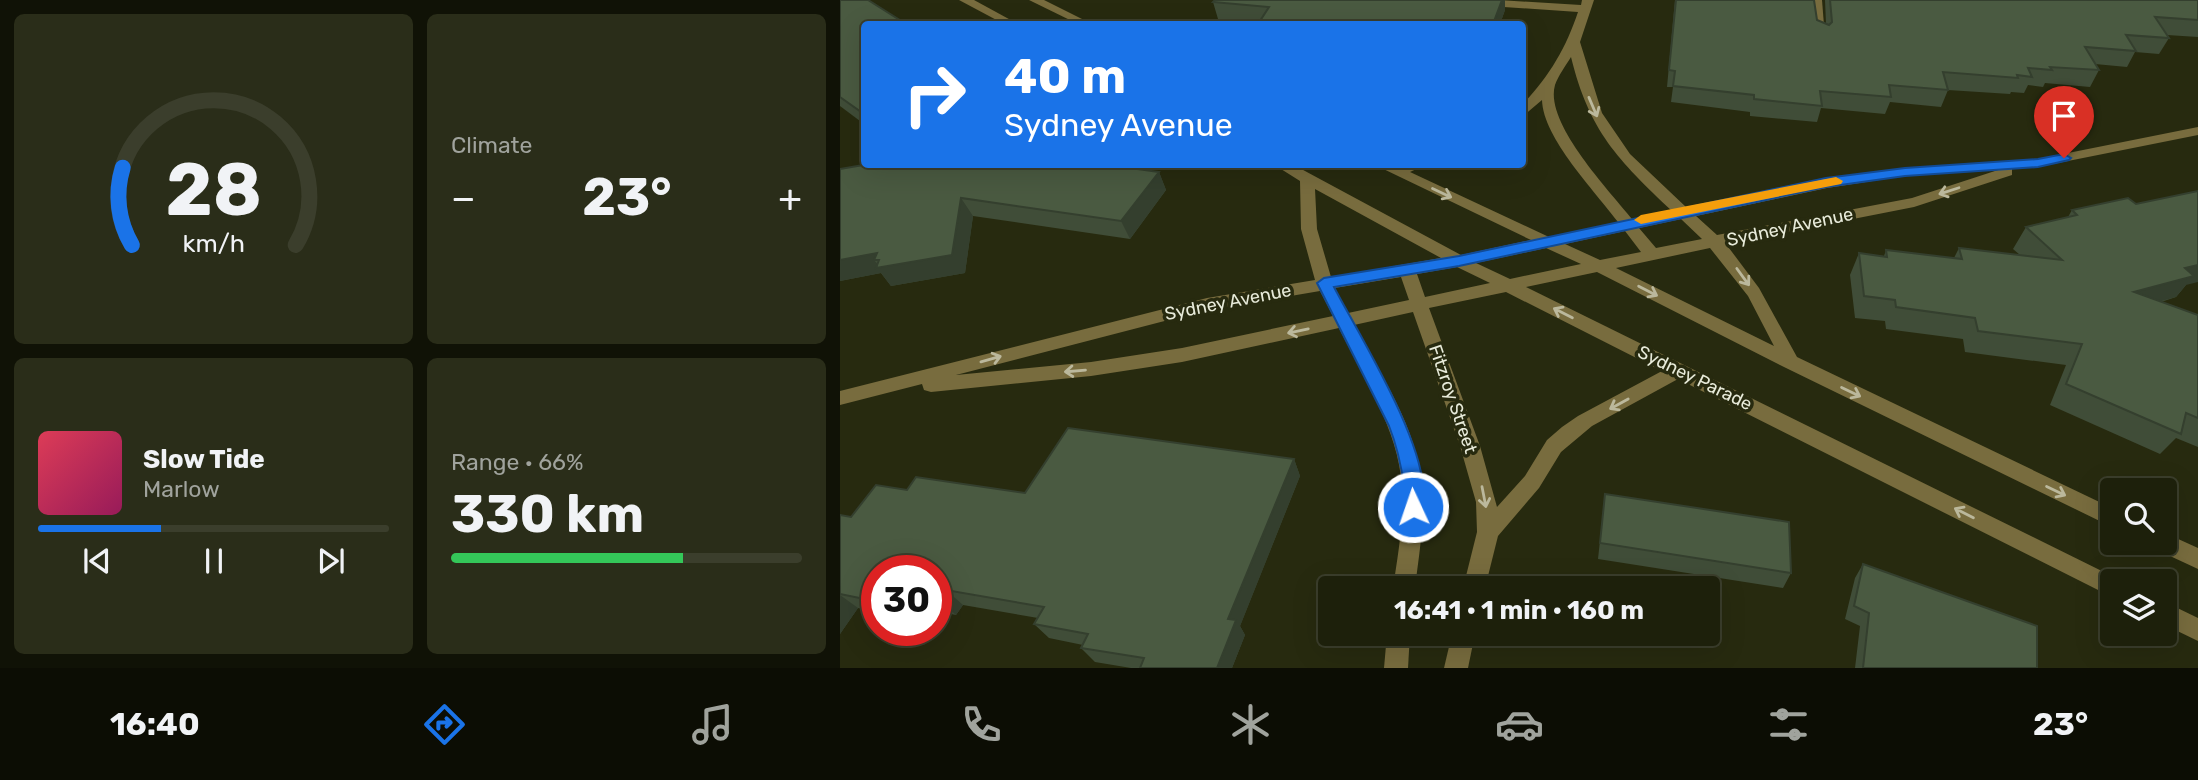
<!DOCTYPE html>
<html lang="en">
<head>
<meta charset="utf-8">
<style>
	:root { --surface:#1d200b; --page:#2a2d19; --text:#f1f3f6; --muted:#a0a39d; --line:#3b3e2c; --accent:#1a73e8 }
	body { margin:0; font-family:Rubik,sans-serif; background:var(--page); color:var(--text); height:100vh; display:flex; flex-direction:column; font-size:26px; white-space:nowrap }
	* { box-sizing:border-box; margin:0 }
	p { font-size:23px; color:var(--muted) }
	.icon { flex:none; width:38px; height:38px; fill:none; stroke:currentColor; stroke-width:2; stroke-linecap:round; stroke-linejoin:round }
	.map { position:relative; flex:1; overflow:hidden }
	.details { display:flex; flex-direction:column; gap:14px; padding:14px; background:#101206; width:840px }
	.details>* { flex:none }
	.hud { position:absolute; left:21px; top:21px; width:665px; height:147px; border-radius:7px; box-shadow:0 7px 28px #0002,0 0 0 2px var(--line); background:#1a73e8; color:#fff; overflow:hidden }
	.tools { position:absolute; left:1260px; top:478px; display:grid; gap:14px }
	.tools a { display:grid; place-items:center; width:77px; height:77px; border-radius:7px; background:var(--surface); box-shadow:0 7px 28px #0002,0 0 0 2px var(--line); font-size:35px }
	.speed { position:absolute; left:21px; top:555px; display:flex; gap:14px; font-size:35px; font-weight:700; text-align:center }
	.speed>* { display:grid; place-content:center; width:91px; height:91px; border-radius:50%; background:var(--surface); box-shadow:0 7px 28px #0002,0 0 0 2px var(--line); line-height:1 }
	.speed .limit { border:10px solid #d22; background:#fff; color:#111 }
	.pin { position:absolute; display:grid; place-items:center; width:60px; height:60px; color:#fff; margin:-72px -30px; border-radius:50% 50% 50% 0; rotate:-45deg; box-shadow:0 0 7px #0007 }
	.pin .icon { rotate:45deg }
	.me { position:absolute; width:77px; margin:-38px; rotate:357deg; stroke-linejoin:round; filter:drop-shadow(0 0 5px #0008) }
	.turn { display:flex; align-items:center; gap:24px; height:147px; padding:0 28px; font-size:32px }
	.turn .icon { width:91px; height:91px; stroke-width:2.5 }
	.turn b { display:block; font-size:49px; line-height:60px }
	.big { font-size:52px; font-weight:700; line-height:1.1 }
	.details .tile { flex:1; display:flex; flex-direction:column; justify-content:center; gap:10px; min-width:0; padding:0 24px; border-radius:10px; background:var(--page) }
	.details .dial { align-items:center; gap:0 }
	.dial svg { height:182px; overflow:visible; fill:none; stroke:var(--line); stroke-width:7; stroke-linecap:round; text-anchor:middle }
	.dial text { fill:var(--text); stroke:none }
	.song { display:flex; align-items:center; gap:21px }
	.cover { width:84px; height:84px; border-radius:10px; background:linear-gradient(135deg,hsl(350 70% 55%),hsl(330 70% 35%)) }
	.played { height:7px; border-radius:4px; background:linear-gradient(90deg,var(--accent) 35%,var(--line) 35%) }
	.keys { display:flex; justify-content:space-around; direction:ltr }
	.heat { display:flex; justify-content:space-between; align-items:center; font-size:38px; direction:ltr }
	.charge { height:10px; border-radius:5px; background:linear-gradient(90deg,#34c759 66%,var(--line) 0) }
	.details .tiles { flex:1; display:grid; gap:14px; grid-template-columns:repeat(2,1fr) }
	.trip { position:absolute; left:478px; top:576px; width:402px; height:70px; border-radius:7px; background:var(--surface); box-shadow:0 7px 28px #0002,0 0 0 2px var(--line); font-weight:700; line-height:70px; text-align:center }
	.tabs { display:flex; height:112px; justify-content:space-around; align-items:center; background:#0c0d04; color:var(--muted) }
	.tabs .icon { width:49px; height:49px }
	.tabs .current { color:var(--accent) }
	.tabs b { font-size:32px; color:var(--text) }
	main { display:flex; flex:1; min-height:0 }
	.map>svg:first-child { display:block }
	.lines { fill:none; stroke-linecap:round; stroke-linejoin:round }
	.minor { fill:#786c3e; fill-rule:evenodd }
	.wall { fill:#404d38 }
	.shaded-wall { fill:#343f2e; fill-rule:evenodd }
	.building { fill:#4a5a41; stroke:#343f2e; stroke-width:2 }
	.oneway { stroke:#bbb89c }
	.route { fill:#1a73e8; stroke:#114b97; stroke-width:2 }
	.slow { fill:#f59e0b }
	.labels { text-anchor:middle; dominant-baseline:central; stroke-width:7; stroke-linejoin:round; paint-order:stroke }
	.street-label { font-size:18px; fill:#e8ebda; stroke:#272a0f }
</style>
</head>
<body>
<main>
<section class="details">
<div class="tiles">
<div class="tile dial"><svg viewBox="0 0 100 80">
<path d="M14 69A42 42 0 1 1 86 69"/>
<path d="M14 69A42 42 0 0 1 10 35" stroke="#1a73e8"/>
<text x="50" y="56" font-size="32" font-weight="700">28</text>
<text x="50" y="72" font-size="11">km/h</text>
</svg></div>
<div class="tile"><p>Climate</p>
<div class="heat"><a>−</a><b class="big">23°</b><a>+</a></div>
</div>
<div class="tile">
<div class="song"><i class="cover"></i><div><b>Slow Tide</b><p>Marlow</p></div></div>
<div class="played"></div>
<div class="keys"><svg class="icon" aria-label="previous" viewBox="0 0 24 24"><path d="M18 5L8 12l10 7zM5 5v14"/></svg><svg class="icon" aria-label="pause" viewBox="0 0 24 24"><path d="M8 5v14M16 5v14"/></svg><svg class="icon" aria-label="next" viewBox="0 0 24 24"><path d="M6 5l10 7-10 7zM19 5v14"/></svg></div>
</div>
<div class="tile"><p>Range · 66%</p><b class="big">330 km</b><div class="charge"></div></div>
</div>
</section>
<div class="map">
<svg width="1358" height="668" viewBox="0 0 1358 668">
	<rect width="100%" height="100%" fill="#272a0f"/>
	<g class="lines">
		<g class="minor">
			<polygon points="119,0 134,0 178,24 164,24"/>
			<polygon points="189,0 204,0 252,24 238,24"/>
			<path d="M598,0h60l83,5 1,-5h12l-14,42 22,71 28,41 57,54 140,-30 78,-10 133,-9 160,-32v8l-160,32 -26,2v6l-98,32 -188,37 33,44 38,69 315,151v19l-328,-160 -187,-95 -71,15 594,293 -8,1v16l-434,-218 -86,47 -31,26 -22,36 -41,48 -13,52h-22l14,-56 -1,-30 -16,-56 -47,-134 -59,13c27,51 63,102 68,161 3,34 -3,69 -7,102h-22c5,-33 11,-68 9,-102 -4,-57 -38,-108 -63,-158l-157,34 -91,14 -160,16 -7,-2 -2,-6 -82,21v-14l367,-93 108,-18 -14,-51 -1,-48 -27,-17h19l169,91 70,-15 -158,-76 25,3 29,-3 -17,8 139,65 69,-15c-23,-31 -75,-84 -76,-122l-20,17v-12c27,-28 44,-57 56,-93l-134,-9zM731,57c18,74 47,103 101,154l-40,8c-22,-28 -88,-96 -77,-134 3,-9 11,-20 16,-28zM1158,170l-86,28 -195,37 -21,-19 131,-28 78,-12zM475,189l126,69 -110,19 -14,-48zM841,219l21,20 -46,9 -17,-20zM785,231l16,21 -41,8 -35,-16zM706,248l35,16 -71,15 -34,-16zM870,248l38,48 26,50 -158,-78zM617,267l33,16 -65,14 -8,-23zM561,277l8,23 -61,13 -13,-25zM480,291l13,25 -151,32 -91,14 -135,13 251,-65zM666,292l156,79 -84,45 -16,11 -15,13 -22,36 -28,31 -17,-61 -51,-138z"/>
			<polygon points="970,0 982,0 985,38 975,35"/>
			<polygon points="1325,533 1358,548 1358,569 1315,549 1313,542 1325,542"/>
			<polygon points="1325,602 1358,618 1358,641 1325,625"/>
			<polygon points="547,634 570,634 568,668 544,668"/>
			<polygon points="612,634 635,634 628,668 604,668"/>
		</g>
	</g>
	<g class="wall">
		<polygon points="0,0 24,24 24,124 0,106"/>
		<polygon points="375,0 665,0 665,10 660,24 418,24 419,23 378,19 373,2"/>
		<polygon points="835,0 974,0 977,20 986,24 985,0 1358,0 1358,37 1327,35 1329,38 1319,54 1295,52 1287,67 1255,64 1259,70 1250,87 1205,83 1203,87 1188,85 1184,93 1171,92 1170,94 1108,90 1101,107 1050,102 1045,114 981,108 977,122 910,116 910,112 831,102 833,87 827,87"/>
		<polygon points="0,169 319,172 326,190 290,239 133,216 125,273 51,286 41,273 0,281"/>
		<polygon points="1232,210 1346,285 1336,297 1321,302 1358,315 1358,447 1336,438 1320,454 1210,405 1226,365 1125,352 1123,339 1046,329 1045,321 1015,318 1010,275 1019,253 1044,256 1046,250 1114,258 1119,248 1180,255 1173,249 1186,227 1228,217"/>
		<polygon points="454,459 460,476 400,626 405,635 392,668 291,668 255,662 241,648 243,645 209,638 194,624 198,618 123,605 116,615 96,611 96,570 37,570 37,612 18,608 0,634 0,515 11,517 67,490 185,493"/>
		<polygon points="765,494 951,573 943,588 758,559"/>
		<polygon points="1023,564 1197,668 1015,668 1020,626 1005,619 1015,578"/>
	</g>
	<g class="shaded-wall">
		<polygon points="662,0 665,0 665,10 660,24 653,24"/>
		<polygon points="319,172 326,190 290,239 281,221"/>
		<path d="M121,198l12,18 -8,57 -74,13 -10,-13 -41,8v-21l37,-7zM34,260h5l1,7z"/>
		<polygon points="1358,265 1358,282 1346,285 1336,297 1278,313 1294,292 1345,268"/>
		<polygon points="454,459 460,476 400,626 405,635 392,668 377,668 388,619"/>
		<polygon points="106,590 123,605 116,615 99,600"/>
		<polygon points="0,595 18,608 0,634"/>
	</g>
	<g class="building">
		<polygon points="0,0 28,0 66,24 24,24 24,114 0,97"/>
		<polygon points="375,0 662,0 653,24 418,24 429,7 373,2"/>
		<polygon points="836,0 974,0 977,20 989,25 992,22 990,0 1358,0 1358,20 1315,17 1329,38 1286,35 1296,51 1245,47 1259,70 1210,67 1212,70 1188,68 1192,77 1177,75 1178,78 1103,72 1108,90 1049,85 1051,97 980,91 982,106 914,99 914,95 833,86 835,71 829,70"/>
		<polygon points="29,164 261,164 319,172 281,221 121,198 112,255 36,268 39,260 34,260 37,253 0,260 0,169"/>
		<polygon points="1358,191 1358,265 1345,268 1354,276 1294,292 1358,315 1358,418 1346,413 1341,434 1226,384 1242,344 1138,331 1135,318 1056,307 1055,300 1024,296 1019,253 1047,257 1046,250 1122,259 1119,248 1222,260 1186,227 1237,215 1232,210 1288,198 1296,204"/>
		<polygon points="228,428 454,459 388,619 396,620 377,668 300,668 304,658 241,648 248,634 194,624 204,607 106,590 99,600 96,599 96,570 37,570 37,598 34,601 0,594 0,515 11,517 36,485 67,490 76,477 185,493"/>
		<polygon points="765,494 949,522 951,573 760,543"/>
		<polygon points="1023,564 1197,626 1197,668 1023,668 1029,613 1014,606"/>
	</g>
	<defs><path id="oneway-shaft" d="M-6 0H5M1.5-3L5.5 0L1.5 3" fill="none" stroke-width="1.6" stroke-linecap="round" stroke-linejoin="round" transform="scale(1.75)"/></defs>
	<g class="oneway">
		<use href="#oneway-shaft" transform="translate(753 107) rotate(67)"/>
		<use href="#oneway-shaft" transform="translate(1109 191) rotate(162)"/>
		<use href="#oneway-shaft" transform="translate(602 193) rotate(25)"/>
		<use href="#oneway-shaft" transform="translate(903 277) rotate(54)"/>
		<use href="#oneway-shaft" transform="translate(808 291) rotate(27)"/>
		<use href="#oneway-shaft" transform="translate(723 313) rotate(-153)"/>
		<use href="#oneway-shaft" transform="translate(458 331) rotate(168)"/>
		<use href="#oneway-shaft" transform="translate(151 359) rotate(-16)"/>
		<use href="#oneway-shaft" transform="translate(235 371) rotate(175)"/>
		<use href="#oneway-shaft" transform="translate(1011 392) rotate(26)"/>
		<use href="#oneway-shaft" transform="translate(779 404) rotate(151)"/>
		<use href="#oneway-shaft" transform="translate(1216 491) rotate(26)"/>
		<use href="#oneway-shaft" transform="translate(644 497) rotate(79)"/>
		<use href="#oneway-shaft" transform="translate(1124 513) rotate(-153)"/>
	</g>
	<path class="route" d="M1224,154l7,4 -2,2 -31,7 -133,9 -79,11 -367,79 -125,21c23,45 108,179 86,226l-7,2 -7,-2c-4,-9 -1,-18 -2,-27 -3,-22 -7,-40 -15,-60l-72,-143 7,-5 135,-22 367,-78 79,-10 133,-9z"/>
	<polygon class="slow" points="996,177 1003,181 1001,184 801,224 794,220 801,215"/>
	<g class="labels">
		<g class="street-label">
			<text transform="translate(950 227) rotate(-12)">Sydney Avenue</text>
			<text transform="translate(388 302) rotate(-11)">Sydney Avenue</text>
			<text transform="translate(855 378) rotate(26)">Sydney Parade</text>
			<text transform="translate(613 399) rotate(71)">Fitzroy Street</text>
		</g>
	</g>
</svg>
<div class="tools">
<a><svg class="icon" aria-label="search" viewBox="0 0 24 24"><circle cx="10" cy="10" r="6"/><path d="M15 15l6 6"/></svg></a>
<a><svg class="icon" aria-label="layers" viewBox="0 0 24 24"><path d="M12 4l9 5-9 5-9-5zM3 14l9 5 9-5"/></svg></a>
</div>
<div class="speed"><div class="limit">30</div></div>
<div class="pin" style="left:1224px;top:158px;background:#d93025"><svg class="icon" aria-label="arrive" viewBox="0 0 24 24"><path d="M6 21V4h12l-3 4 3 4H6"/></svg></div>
<svg class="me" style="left:573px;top:507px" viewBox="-20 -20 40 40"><circle r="17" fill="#1a73e8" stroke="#fff" stroke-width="3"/><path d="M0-11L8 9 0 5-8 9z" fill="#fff"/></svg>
<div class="trip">16:41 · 1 min · 160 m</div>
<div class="hud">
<div class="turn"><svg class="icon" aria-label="right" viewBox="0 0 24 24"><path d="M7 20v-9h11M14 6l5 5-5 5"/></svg><div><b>40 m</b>Sydney Avenue</div></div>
</div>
</div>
</main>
<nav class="tabs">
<b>16:40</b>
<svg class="icon current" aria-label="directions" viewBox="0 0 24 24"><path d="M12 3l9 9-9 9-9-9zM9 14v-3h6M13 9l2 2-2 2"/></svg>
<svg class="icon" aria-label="music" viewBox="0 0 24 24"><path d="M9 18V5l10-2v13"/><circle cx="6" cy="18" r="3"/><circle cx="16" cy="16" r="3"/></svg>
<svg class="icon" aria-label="phone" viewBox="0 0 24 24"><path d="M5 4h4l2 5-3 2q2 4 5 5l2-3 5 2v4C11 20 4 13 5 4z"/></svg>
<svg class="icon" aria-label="climate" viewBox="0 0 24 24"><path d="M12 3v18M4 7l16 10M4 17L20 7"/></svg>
<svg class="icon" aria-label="car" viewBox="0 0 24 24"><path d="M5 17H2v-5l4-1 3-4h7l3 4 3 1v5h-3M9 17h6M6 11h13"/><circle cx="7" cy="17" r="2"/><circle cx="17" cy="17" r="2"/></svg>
<svg class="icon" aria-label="filters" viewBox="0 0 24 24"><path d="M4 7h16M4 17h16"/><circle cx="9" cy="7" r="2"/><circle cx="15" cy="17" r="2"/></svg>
<b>23°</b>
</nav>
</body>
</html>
